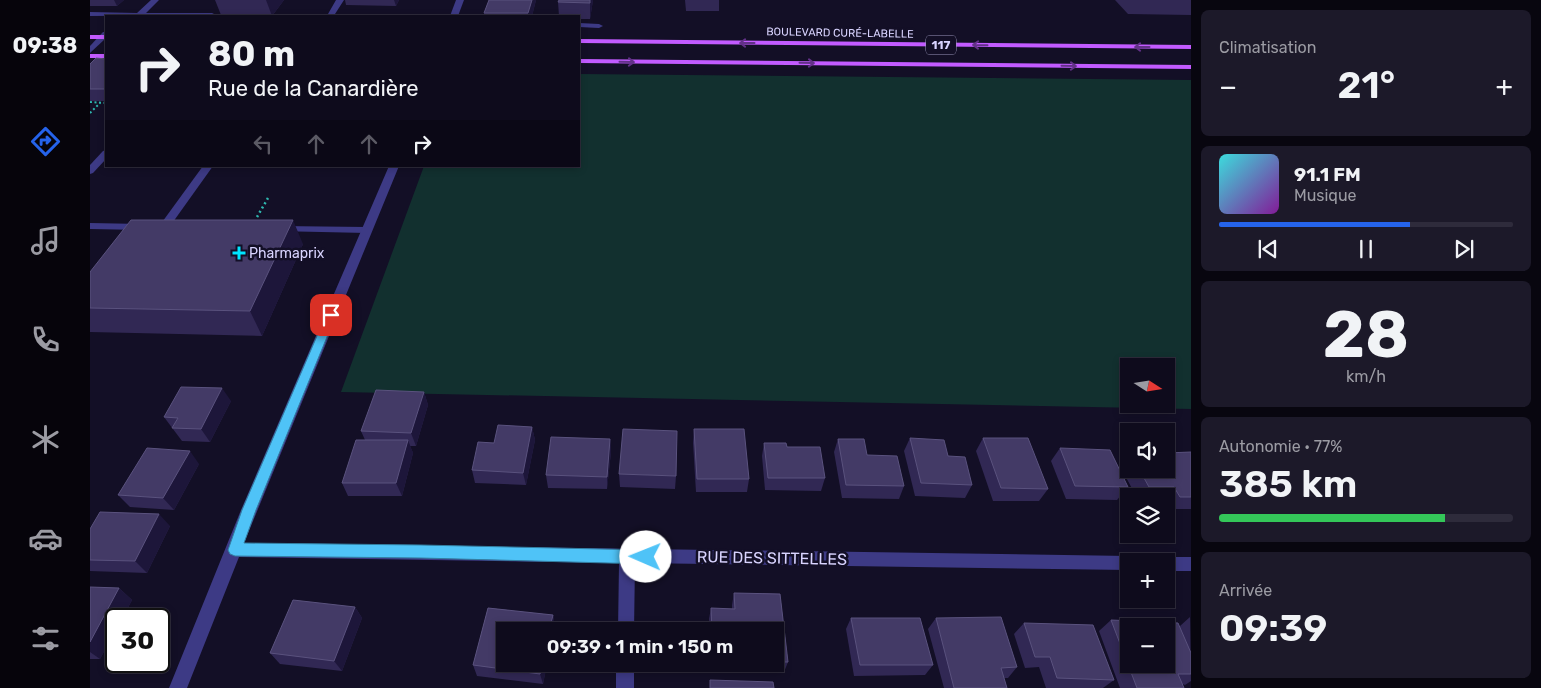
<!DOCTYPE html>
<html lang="fr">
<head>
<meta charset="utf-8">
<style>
	:root { --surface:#0e0b1c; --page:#1c1929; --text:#f1f3f6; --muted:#9b9ba3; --line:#2e2b3b; --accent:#2563eb }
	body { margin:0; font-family:Rubik,sans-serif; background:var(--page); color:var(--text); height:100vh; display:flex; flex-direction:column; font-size:19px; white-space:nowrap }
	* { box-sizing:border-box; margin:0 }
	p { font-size:16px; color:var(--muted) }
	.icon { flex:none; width:28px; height:28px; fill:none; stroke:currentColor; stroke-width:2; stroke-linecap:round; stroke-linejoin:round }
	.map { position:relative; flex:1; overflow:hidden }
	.panel { display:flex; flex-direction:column; gap:10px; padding:10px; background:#08060f; width:350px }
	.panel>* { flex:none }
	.guide { position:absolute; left:15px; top:15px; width:475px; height:152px; border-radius:0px; box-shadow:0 2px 8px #0003,0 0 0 1px var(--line); background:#0e0b1c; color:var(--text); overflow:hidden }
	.needle { width:32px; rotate:102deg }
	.buttons { position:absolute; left:1030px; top:358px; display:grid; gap:10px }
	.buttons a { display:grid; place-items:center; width:55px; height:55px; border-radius:0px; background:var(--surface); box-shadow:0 2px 8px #0003,0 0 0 1px var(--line); font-size:25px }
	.speed { position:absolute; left:15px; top:608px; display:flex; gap:10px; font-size:25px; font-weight:700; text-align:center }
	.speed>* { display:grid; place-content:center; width:65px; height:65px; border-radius:50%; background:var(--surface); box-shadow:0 2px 8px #0003,0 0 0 1px var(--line); line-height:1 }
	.speed .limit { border:2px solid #111; border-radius:8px; background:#fff; color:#111 }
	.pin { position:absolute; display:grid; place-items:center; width:42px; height:42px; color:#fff; margin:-21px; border-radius:10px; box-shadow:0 2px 8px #0006 }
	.me { position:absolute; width:55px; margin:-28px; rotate:271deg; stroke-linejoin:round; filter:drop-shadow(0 0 4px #0008) }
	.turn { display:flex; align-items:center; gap:18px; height:105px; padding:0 20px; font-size:22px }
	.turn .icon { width:65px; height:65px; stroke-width:2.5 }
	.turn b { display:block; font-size:35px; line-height:42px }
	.lanes { display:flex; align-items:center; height:48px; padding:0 20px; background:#0003; justify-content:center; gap:25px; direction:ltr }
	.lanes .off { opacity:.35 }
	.big { font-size:38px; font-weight:600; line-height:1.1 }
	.panel .tile { flex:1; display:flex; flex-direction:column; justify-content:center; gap:8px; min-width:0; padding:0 18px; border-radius:8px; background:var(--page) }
	.panel .dial { align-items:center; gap:0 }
	.dial b { font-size:65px; line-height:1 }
	.song { display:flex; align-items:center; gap:15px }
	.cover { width:60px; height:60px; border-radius:8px; background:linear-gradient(135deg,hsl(180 70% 55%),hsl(290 70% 35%)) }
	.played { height:5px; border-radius:2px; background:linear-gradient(90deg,var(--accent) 65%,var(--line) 65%) }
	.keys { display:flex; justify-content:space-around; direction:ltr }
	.heat { display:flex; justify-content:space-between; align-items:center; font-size:28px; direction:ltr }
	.charge { height:8px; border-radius:4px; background:linear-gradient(90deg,#34c759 77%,var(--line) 0) }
	.trip { position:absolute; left:406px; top:622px; width:288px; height:50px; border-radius:0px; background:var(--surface); box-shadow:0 2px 8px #0003,0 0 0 1px var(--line); font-weight:600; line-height:50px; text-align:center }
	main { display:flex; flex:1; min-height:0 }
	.tab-bar { display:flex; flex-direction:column; width:90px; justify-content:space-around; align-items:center; background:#06040b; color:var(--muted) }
	.tab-bar .icon { width:35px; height:35px }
	.tab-bar .on { color:var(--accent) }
	.tab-bar b { font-size:22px; color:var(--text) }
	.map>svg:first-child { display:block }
	.green { fill:#12302f; fill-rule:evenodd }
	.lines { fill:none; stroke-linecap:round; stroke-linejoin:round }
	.path-far1 { stroke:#2fb8b0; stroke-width:2; stroke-dasharray:2 2.5; stroke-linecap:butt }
	.path { stroke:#2fb8b0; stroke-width:2.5; stroke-dasharray:2 3; stroke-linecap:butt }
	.lane { fill:#3d3a85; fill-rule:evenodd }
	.street { fill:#3d3a85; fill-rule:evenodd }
	.primary { fill:#c25bff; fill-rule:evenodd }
	.wall { fill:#312854 }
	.shaded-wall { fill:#1d163a }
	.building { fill:#433a66; stroke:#5a527e; fill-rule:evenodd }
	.oneway { stroke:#623188 }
	.route { fill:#4fc3f7; stroke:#337fa1 }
	.poi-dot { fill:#00e5ff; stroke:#130f26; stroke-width:2 }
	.labels { text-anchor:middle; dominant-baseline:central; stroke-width:5; stroke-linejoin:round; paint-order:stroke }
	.far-street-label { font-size:11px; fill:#d9d4ff; stroke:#130f26 }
	.shield { fill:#130f26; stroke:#9e99be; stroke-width:1 }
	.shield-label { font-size:12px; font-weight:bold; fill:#d9d4ff }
	.poi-label { font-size:14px; fill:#d9d4ff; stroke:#130f26; text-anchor:start }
	.near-street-label { font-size:16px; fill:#d9d4ff; stroke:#130f26 }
</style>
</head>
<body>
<main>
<nav class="tab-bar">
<b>09:38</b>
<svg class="icon on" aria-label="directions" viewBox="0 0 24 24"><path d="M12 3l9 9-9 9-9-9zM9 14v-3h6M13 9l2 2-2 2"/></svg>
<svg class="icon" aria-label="music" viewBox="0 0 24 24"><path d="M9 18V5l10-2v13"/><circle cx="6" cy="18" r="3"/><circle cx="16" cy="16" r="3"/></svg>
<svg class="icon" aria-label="phone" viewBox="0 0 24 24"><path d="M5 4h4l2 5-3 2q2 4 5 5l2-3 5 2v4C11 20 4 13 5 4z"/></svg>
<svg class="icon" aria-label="climate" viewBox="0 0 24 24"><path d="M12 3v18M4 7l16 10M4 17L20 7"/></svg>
<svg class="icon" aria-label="car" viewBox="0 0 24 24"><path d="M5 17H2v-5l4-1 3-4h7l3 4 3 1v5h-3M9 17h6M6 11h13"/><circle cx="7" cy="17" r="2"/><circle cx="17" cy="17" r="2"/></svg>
<svg class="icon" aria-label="filters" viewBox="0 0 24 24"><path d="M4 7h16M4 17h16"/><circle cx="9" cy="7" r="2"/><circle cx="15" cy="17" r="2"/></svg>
</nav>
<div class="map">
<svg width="1101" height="688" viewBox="0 0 1101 688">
	<rect width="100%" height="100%" fill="#130f26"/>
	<path class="green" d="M489,74l612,6v329l-850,-17 83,-226h155zM1039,366h37v38h-37z"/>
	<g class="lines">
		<g class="path-far1">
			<polyline points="0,102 16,103"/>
			<polyline points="0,113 10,103"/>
		</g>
		<polyline class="path" points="167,217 178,198"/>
		<g class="lane">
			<polygon points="61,0 69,0 56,13 122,13 126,15 0,16 0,12 47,13"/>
			<polygon points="246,0 254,0 245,14 275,14 279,16 221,16 225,14 238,14"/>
			<polygon points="489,23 509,24 513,26 509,28 489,27"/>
			<polygon points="13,32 16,32 16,38 0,53 0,46"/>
			<polygon points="16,150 16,159 3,173 0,174 0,165 13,151"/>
			<polygon points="113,166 123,166 78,229 70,229 69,227 70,225"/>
			<polygon points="0,223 52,224 57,227 52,230 0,229"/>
			<polygon points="189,226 277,227 282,230 277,233 185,231 184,229"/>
		</g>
		<g class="street">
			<polygon points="366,0 374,0 368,16 360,16"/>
			<polygon points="299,166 309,166 154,543 1039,556 1045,558 1046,561 1039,561 1039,570 545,563 544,631 528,631 529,563 149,557 97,688 79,688 151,510"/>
			<polygon points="1076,557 1101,557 1101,571 1076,571 1076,561 1069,561"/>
			<rect x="526" y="664" width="18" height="24"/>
		</g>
		<g class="primary">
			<rect x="0" y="35" width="16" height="4"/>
			<polygon points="489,39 1101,45 1101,49 489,43"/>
			<rect x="0" y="54" width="16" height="4"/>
			<polygon points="489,59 1101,65 1101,69 489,63"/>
		</g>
	</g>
	<g class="wall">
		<polygon points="0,0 34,0 27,6 0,6"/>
		<polygon points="125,0 194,0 182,16 131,15"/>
		<polygon points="255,0 309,0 306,6 256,5"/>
		<polygon points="399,0 446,0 442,16 395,16 394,13"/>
		<polygon points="503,0 500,19 489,19 489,16 469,16 468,2"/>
		<polygon points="595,0 629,0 629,11 596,11"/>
		<polygon points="1025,0 1101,0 1101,15 1038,14"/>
		<polygon points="16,59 16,101 0,101 0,64"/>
		<polygon points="213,244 172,336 0,332 0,272"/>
		<polygon points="334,392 338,405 326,446 320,446 323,453 312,496 258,496 252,483 275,440 271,431"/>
		<polygon points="141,401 120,442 92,441 74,417"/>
		<polygon points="442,427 445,440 436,485 385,483 382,470 404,443"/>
		<polygon points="604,429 659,479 657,492 606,492 603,443"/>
		<polygon points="820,438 858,456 882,485 875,498 825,496 814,451"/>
		<polygon points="893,438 958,489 949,501 903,501 886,451"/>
		<polygon points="520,439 521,452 517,489 458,488 456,475"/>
		<polygon points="748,439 777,455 814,486 809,499 752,498 744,452"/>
		<polygon points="674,443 697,447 735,478 731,491 675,490 672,456"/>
		<polygon points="970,448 1038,487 1027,500 976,499 961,461"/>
		<polygon points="1101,452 1101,509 1078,509 1076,507 1076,496 1046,496 1030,466 1039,455 1039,469 1076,469"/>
		<polygon points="109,464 84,510 40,507 28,495"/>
		<polygon points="529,474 586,476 585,489 530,487"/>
		<polygon points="80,526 57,573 0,571 0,529"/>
		<polygon points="0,587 29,588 42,600 32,619 26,619 26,629 10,659 0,659"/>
		<polygon points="644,593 690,594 698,662 694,672 621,671 621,664 685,664 685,631 620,631 619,619 621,608 642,609 642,605"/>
		<polygon points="265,607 272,618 252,671 190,664 180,653"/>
		<polygon points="398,608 463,615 465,626 464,631 415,631 415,664 457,664 453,684 387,676 383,665"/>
		<polygon points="1100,617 1101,681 1095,685 1092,684 1094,688 1030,688 1009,631 1021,620 1090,626"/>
		<polygon points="761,618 843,665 835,675 764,676 756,629"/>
		<polygon points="846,618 927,667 918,678 914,678 917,688 854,688 838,629"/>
		<polygon points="934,623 1024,680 1013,688 956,688 949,667 935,668 924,634"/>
	</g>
	<g class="shaded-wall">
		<polygon points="24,0 34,0 27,6"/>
		<polygon points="176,0 194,0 182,16"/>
		<polygon points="304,0 309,0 306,6"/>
		<polygon points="442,0 446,0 442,16 438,16 438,13"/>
		<polygon points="500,0 503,0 500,19"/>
		<polygon points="203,220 213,244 172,336 160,311"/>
		<polygon points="132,388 141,401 120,442 111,429"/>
		<polygon points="334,392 338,405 326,446 321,433"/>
		<polygon points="442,427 445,440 436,485 433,473"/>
		<polygon points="520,439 521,452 517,489 517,477"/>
		<polygon points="318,440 323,453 312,496 306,483"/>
		<polygon points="100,451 109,464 84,510 73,498"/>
		<polygon points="69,514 80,526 57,573 45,561"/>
		<polygon points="29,588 42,600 32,619 26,619 26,629 10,659 0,652 0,642"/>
		<polygon points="265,607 272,618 252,671 244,661"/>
		<polygon points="463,615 465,626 464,631 459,631"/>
		<polygon points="453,664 457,664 453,684 450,674"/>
	</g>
	<g class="building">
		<polygon points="399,0 442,0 438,13 394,13"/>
		<polygon points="469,0 500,0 500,3 468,2"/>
		<polygon points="6,58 16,59 16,89 0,89 0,64"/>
		<polygon points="41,220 203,220 160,311 0,308 0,272"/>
		<polygon points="91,387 132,388 111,429 82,428 88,418 74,417"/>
		<polygon points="286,390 334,392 321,433 271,431"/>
		<polygon points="408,425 442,427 433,473 382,470 388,442 404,443"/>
		<polygon points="533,429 587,431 586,476 529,474"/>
		<polygon points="604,429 654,429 659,479 607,479"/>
		<polygon points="461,437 520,439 517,477 456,475"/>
		<polygon points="820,438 854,440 858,456 875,457 882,485 831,483"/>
		<polygon points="893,438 938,438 958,489 911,488"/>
		<polygon points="748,439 774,439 777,455 807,456 814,486 756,485"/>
		<polygon points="266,440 318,440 306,483 252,483"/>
		<polygon points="674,443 696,443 697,447 730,447 735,478 678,478"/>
		<polygon points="57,448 100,451 73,498 28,495"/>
		<polygon points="970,448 1020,450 1038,487 985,486"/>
		<polygon points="1101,452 1101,497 1090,497 1084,487 1059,487 1049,469 1076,469 1076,453"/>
		<polygon points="10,512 69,514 45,561 0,560 0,529"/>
		<polygon points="0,587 29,588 0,642"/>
		<polygon points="644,593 690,594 698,662 685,662 685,631 622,631 621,608 645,609"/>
		<polygon points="203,600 265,607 244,661 180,653"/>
		<polygon points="398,608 463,615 459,631 415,631 415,664 453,664 450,674 383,665"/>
		<polygon points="911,617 927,667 911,668 917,688 864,688 846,618"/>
		<polygon points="761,618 830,618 843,665 770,665"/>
		<path d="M1021,620l67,3 13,30v21h-13l6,14h-47zM1039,626h37v38h-37z"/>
		<polygon points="934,623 1003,625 1024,680 967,678 960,657 945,657"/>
		<polygon points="620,680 683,682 684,688 620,688"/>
	</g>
	<defs><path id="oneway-shaft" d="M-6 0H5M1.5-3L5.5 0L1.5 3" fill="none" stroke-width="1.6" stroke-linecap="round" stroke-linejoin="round" transform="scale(1.25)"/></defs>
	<g class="oneway">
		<use href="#oneway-shaft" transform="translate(657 43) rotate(-180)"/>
		<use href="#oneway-shaft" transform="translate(890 45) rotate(-179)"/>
		<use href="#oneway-shaft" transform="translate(1052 47) rotate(-180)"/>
		<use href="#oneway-shaft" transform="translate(537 62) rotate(1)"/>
		<use href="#oneway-shaft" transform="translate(717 63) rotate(1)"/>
		<use href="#oneway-shaft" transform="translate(979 66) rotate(1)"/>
	</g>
	<polygon class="route" points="241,311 246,315 166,510 154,543 331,545 556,550 562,552 564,557 562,562 556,564 331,558 145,556 140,554 138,550 152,510 236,315"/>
	<path class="poi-dot" d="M146.5 245.5h5v5h5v5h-5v5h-5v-5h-5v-5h5z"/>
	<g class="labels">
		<g class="far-street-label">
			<text transform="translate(750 33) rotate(1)">BOULEVARD CURÉ-LABELLE</text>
		</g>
		<rect class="shield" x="836" y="35.5" width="30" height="19" rx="4"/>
		<g class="shield-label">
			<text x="851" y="45">117</text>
		</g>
		<g class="poi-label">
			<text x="159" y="253">Pharmaprix</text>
		</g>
		<g class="near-street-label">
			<text transform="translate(682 558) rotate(1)">RUE DES SITTELLES</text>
		</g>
	</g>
</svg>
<div class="buttons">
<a><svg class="needle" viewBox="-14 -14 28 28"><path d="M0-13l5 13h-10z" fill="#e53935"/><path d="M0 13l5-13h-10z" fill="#9b9ba3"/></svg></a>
<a><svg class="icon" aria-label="sound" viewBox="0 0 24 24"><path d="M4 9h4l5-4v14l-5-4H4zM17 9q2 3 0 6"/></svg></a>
<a><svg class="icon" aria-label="layers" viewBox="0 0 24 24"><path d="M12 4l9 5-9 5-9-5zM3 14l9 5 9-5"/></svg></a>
<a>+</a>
<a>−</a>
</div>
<div class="speed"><div class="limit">30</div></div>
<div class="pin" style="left:241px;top:315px;background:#d93025"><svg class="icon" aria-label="arrive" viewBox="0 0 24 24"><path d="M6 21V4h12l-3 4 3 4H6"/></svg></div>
<svg class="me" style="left:556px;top:557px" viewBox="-20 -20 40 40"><circle r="19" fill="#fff"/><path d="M0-13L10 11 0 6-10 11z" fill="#4fc3f7"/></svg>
<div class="trip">09:39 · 1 min · 150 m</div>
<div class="guide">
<div class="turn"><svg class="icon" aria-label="right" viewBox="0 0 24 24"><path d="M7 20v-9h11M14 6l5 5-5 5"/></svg><div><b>80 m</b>Rue de la Canardière</div></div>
<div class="lanes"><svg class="icon off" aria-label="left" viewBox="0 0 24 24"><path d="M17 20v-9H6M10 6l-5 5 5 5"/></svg><svg class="icon off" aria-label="ahead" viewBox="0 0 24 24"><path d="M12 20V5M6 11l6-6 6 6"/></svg><svg class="icon off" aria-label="ahead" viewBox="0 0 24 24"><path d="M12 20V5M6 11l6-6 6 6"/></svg><svg class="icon" aria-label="right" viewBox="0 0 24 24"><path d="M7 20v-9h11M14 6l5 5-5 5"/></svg></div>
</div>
</div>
<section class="panel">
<div class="tile"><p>Climatisation</p>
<div class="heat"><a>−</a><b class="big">21°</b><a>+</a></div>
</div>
<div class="tile">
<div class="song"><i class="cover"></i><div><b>91.1 FM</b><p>Musique</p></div></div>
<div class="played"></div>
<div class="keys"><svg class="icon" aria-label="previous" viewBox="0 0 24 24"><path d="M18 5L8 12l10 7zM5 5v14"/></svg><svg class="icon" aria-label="pause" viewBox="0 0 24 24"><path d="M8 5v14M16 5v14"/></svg><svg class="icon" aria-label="next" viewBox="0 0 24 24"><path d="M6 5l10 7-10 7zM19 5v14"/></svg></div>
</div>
<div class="tile dial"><b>28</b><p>km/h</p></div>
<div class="tile"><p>Autonomie · 77%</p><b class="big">385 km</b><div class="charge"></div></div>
<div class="tile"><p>Arrivée</p><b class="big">09:39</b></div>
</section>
</main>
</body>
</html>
